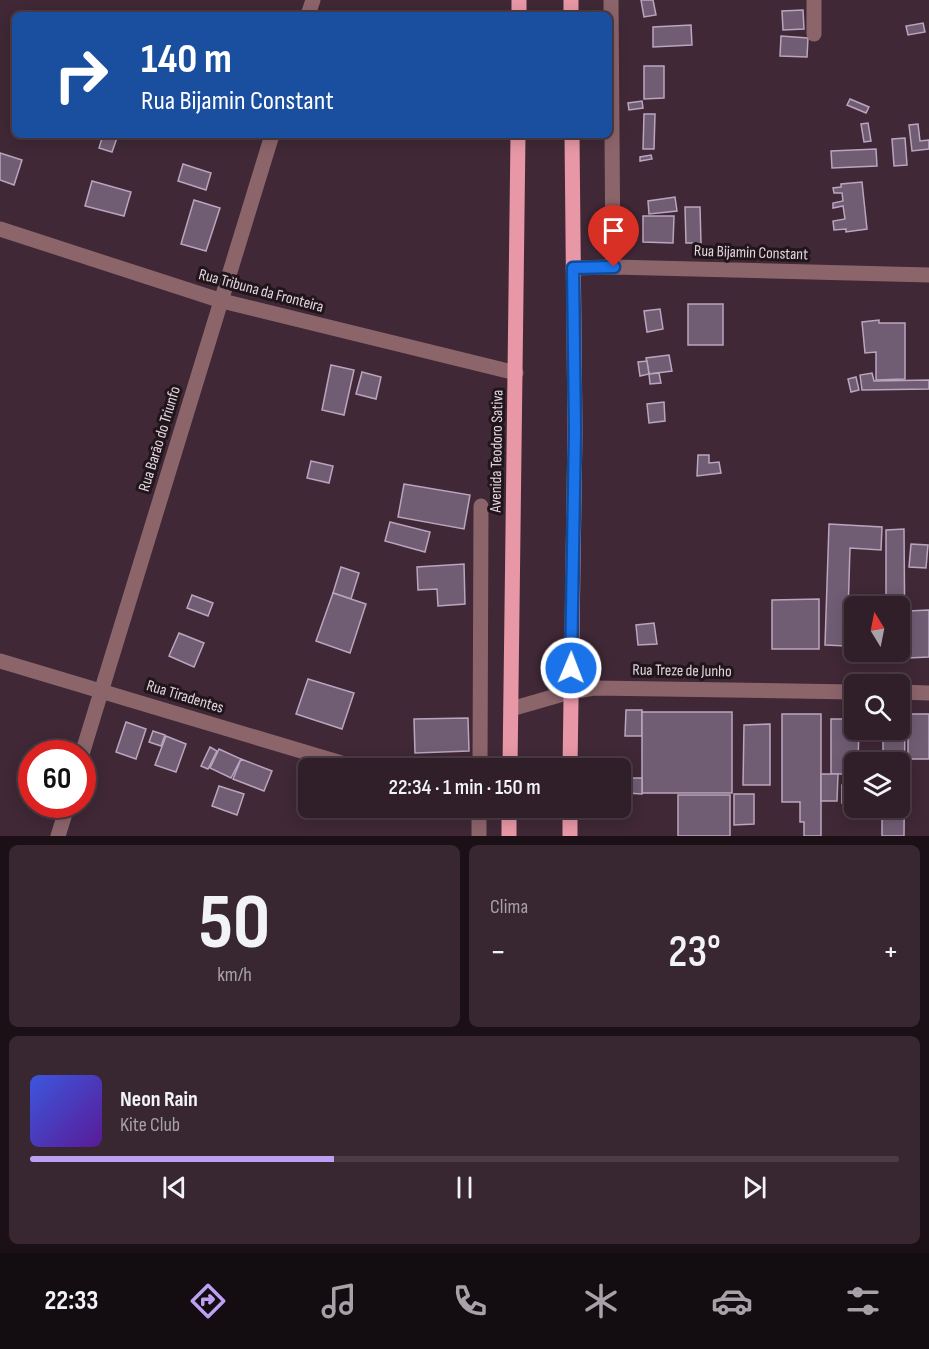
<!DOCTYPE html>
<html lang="es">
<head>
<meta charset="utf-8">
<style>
	:root { --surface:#301e28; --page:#382730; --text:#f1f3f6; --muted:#a8a2a8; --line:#4b3c45; --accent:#bca0f2 }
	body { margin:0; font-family:"Sofia Sans Condensed",sans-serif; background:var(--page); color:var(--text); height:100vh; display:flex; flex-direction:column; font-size:22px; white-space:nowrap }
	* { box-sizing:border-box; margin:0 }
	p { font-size:20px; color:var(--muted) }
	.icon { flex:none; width:33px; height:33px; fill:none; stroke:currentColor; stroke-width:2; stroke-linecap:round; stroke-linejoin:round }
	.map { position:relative; height:836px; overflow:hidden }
	.details { display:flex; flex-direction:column; gap:9px; padding:9px; background:#1a1016; flex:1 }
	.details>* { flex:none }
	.guide { position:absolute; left:12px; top:12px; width:600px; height:126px; border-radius:9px; box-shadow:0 3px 15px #0003,0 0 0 2px var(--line); background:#1a4fa0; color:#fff; overflow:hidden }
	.needle { width:39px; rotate:350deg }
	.fabs { position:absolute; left:844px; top:596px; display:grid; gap:12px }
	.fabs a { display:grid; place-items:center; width:66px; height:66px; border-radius:9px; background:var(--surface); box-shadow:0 3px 15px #0003,0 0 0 2px var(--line); font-size:30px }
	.speed { position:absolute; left:18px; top:740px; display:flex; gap:12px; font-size:30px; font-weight:700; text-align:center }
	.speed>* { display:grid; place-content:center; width:78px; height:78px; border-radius:50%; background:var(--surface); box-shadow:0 3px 15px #0003,0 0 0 2px var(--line); line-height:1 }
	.speed .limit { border:9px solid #d22; background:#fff; color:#111 }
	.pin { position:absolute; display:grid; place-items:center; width:51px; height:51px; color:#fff; margin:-62px -26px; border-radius:50% 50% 50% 0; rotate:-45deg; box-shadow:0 0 6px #0007 }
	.pin .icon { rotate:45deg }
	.me { position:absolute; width:66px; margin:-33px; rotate:1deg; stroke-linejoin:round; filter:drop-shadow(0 0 4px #0008) }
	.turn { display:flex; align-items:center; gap:21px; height:126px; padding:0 30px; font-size:27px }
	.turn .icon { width:78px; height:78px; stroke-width:2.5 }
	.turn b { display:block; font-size:42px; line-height:51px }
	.big { font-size:45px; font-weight:600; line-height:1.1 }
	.details .card { flex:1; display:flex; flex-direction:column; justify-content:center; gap:9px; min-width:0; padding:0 21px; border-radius:9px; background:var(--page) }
	.details .dial { align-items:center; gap:0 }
	.dial b { font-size:78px; line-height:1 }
	.song { display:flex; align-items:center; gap:18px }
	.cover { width:72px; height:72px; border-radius:9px; background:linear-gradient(135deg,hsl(230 70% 55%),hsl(270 70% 35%)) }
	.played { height:6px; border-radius:3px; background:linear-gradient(90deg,var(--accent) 35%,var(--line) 35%) }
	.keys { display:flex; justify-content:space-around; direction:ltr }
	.heat { display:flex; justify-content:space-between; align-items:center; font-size:33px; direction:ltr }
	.details .tiles { flex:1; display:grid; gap:9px; grid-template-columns:1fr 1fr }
	.card:last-child { grid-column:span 2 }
	.trip { position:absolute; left:298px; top:758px; width:333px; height:60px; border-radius:9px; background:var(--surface); box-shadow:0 3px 15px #0003,0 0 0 2px var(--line); font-weight:600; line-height:60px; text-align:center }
	.tabs { display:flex; height:96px; justify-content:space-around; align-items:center; background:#130c10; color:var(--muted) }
	.tabs .icon { width:42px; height:42px }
	.tabs .selected { color:var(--accent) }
	.tabs b { font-size:27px; color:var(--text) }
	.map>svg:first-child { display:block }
	.building { fill:#705d74; stroke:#baa5be; stroke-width:1.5 }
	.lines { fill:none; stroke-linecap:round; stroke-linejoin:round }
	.minor { stroke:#8c656b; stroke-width:15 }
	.major { stroke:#e797a5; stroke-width:15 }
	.route-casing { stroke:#114b97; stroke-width:15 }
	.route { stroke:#1a73e8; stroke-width:10 }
	.labels { text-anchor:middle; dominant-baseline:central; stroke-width:6; stroke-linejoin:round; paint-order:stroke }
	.street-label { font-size:16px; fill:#e4d4dd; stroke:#1f151b }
</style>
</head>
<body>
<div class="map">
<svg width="929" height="836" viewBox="0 0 929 836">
	<rect width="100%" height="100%" fill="#402836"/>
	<g class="building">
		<polygon points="641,0 653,0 656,15 644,17"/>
		<polygon points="803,10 804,29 783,30 782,11"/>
		<polygon points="923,23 925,32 908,35 906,26"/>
		<polygon points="691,25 692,45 653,47 653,27"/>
		<polygon points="781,36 808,38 807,57 780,56"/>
		<polygon points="644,66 664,66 664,98 644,99"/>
		<polygon points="850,99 869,107 866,113 847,105"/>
		<polygon points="642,101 643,108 629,110 628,103"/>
		<polygon points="644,114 655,114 654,149 643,149"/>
		<polygon points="868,123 871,141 864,142 861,124"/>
		<polygon points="918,124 920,141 929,140 929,149 912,151 909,125"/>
		<polygon points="103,135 118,135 112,152 99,148"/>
		<polygon points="905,138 907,165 894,166 892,139"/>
		<polygon points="876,149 877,166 832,168 831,151"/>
		<polygon points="0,153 22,160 14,185 0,180"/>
		<polygon points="651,155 652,159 640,161 640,157"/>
		<polygon points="183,164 211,173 206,190 178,181"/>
		<polygon points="92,181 131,192 124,216 85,206"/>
		<polygon points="862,182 867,229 846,232 846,229 834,230 833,221 845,219 843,206 833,208 833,203 843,201 842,193 834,193 833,188 841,187 841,184"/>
		<polygon points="675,197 677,211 649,214 648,201"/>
		<polygon points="194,200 220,208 206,251 181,244"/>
		<polygon points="685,207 700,207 701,243 686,243"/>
		<polygon points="643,216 674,216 673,243 643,242"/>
		<rect x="688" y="304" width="35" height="41"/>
		<polygon points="660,309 663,329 647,332 644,311"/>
		<polygon points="879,320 879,323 905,323 905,379 876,380 876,352 865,353 862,322"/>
		<polygon points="669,355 672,371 649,374 646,358"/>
		<polygon points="647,361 649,374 640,376 638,362"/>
		<polygon points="331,365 354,370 344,415 322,410"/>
		<polygon points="362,372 381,377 376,399 356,394"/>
		<polygon points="659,373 661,383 650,384 649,374"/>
		<polygon points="872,373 874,381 929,380 929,389 862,390 860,375"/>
		<polygon points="856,377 859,390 851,392 848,379"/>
		<polygon points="664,402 665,421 649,423 647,404"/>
		<polygon points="698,455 709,455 709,463 719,462 721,473 697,476"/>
		<polygon points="311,461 333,466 329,483 307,478"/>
		<polygon points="404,484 470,495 464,529 398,517"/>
		<polygon points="390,522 430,532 425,552 385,541"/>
		<polygon points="829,524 882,527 881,550 850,548 847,646 825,645"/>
		<polygon points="904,529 905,653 887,653 887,651 900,651 900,606 886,606 886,530"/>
		<polygon points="911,544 928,545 926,568 909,567"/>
		<polygon points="464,564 465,604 438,606 437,589 418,590 417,567"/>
		<polygon points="341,567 359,573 351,599 333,593"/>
		<polygon points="333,593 366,604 350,653 316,641"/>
		<polygon points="192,595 213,603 208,616 187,608"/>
		<polygon points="819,599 819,649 772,649 772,600"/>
		<polygon points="929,610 929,657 908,658 908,611"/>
		<polygon points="654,623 657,644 638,645 636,625"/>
		<rect x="850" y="632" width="5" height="18"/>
		<polygon points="179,633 204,643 194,667 169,656"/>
		<polygon points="308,679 354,693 342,729 296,714"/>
		<polygon points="626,710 642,710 642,736 625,736"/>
		<rect x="642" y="712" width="90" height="81"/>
		<polygon points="900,712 905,712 904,836 882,836 882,807 900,807 900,762 883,762 883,729 900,729"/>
		<polygon points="782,714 821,714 821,836 804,836 804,822 800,822 800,802 782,802"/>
		<rect x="908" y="714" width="21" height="45"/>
		<polygon points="468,718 469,751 415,753 414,719"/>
		<polygon points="831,719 855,719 855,729 859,729 858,762 855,762 855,765 853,765 853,774 831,774"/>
		<polygon points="126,722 146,729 136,759 116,752"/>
		<polygon points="770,724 770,785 743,785 744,725"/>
		<polygon points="153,731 165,735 161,746 149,742"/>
		<polygon points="166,736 186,744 176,772 155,765"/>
		<polygon points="210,747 217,751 208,769 201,766"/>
		<polygon points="219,749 241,759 231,778 210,768"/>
		<polygon points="241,759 272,771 264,791 233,779"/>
		<polygon points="821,774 838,774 837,801 821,801"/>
		<polygon points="627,778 642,778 642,794 627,793"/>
		<rect x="842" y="785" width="13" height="18"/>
		<polygon points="219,786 244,794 237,815 212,806"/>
		<polygon points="734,794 754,794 754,824 734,825"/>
		<rect x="678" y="795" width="52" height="41"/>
	</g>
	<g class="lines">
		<g class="minor">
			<polyline points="611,0 613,267"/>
			<polyline points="308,15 313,0"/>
			<polyline points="814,34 814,0"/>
			<polyline points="0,229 222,301 516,373"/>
			<polyline points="573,268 613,267 929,275"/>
			<polyline points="0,661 358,768"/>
			<polyline points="900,692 929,693"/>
			<polyline points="511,709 570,692 594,688 855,692"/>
			<polyline points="82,754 272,135"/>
			<polyline points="480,768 481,506"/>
			<polyline points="58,836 68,804"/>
			<polyline points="479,836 479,807"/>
		</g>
		<g class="major">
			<polyline points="519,0 519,15"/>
			<polyline points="571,0 571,15"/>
			<polyline points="510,768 518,135"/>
			<polyline points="570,768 575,431 572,135"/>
			<polyline points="509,836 509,807"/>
			<polyline points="570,836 570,807"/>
		</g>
	</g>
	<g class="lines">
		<g class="route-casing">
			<polyline id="route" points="571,668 575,431 573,268 614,267"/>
		</g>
		<use href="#route" class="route"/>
	</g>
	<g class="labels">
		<g class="street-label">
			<text transform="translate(751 253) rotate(2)">Rua Bijamin Constant</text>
			<text transform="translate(261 291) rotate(15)">Rua Tribuna da Fronteira</text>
			<text transform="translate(160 439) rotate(-73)">Rua Barão do Triunfo</text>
			<text transform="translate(497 451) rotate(-89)">Avenida Teodoro Sativa</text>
			<text transform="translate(682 671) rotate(1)">Rua Treze de Junho</text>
			<text transform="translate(185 697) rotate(17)">Rua Tiradentes</text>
		</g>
	</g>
</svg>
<div class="fabs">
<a><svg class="needle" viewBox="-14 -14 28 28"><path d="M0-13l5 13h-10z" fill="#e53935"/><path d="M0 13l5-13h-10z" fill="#a8a2a8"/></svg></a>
<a><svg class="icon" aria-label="search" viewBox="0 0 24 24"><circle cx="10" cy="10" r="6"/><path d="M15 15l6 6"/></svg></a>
<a><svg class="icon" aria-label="layers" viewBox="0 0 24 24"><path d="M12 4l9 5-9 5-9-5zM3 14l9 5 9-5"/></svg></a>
</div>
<div class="speed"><div class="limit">60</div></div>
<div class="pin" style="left:614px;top:267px;background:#d93025"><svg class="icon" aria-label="arrive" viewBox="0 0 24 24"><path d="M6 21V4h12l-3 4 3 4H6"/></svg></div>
<svg class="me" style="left:571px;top:668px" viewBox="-20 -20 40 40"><circle r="17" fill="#1a73e8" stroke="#fff" stroke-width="3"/><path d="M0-11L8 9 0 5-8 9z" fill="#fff"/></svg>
<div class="trip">22:34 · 1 min · 150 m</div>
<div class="guide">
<div class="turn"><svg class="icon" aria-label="right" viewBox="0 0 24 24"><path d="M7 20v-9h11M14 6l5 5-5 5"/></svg><div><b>140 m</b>Rua Bijamin Constant</div></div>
</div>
</div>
<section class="details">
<div class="tiles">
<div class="card dial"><b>50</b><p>km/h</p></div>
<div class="card"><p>Clima</p>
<div class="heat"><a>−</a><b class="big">23°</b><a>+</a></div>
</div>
<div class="card">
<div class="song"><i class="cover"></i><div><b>Neon Rain</b><p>Kite Club</p></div></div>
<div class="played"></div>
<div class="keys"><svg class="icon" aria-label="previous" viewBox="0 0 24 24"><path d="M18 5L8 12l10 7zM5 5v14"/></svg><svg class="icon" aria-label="pause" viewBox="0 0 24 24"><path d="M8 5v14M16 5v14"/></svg><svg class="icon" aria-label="next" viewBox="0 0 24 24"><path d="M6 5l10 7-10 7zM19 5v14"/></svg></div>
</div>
</div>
</section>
<nav class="tabs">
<b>22:33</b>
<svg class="icon selected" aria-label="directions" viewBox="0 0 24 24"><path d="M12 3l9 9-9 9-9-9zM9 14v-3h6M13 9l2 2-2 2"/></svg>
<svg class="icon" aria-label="music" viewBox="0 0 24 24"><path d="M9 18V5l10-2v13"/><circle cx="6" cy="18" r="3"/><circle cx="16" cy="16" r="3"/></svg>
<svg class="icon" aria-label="phone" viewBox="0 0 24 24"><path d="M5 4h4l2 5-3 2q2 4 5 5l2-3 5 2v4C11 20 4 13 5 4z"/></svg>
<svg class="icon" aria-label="climate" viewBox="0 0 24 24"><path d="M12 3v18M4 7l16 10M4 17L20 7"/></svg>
<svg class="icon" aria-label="car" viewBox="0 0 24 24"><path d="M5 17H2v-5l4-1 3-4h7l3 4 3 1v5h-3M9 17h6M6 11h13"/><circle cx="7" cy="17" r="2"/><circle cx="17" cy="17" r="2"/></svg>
<svg class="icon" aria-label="filters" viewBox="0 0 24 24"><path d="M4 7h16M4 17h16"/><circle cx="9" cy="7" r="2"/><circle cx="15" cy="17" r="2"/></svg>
</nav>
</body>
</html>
